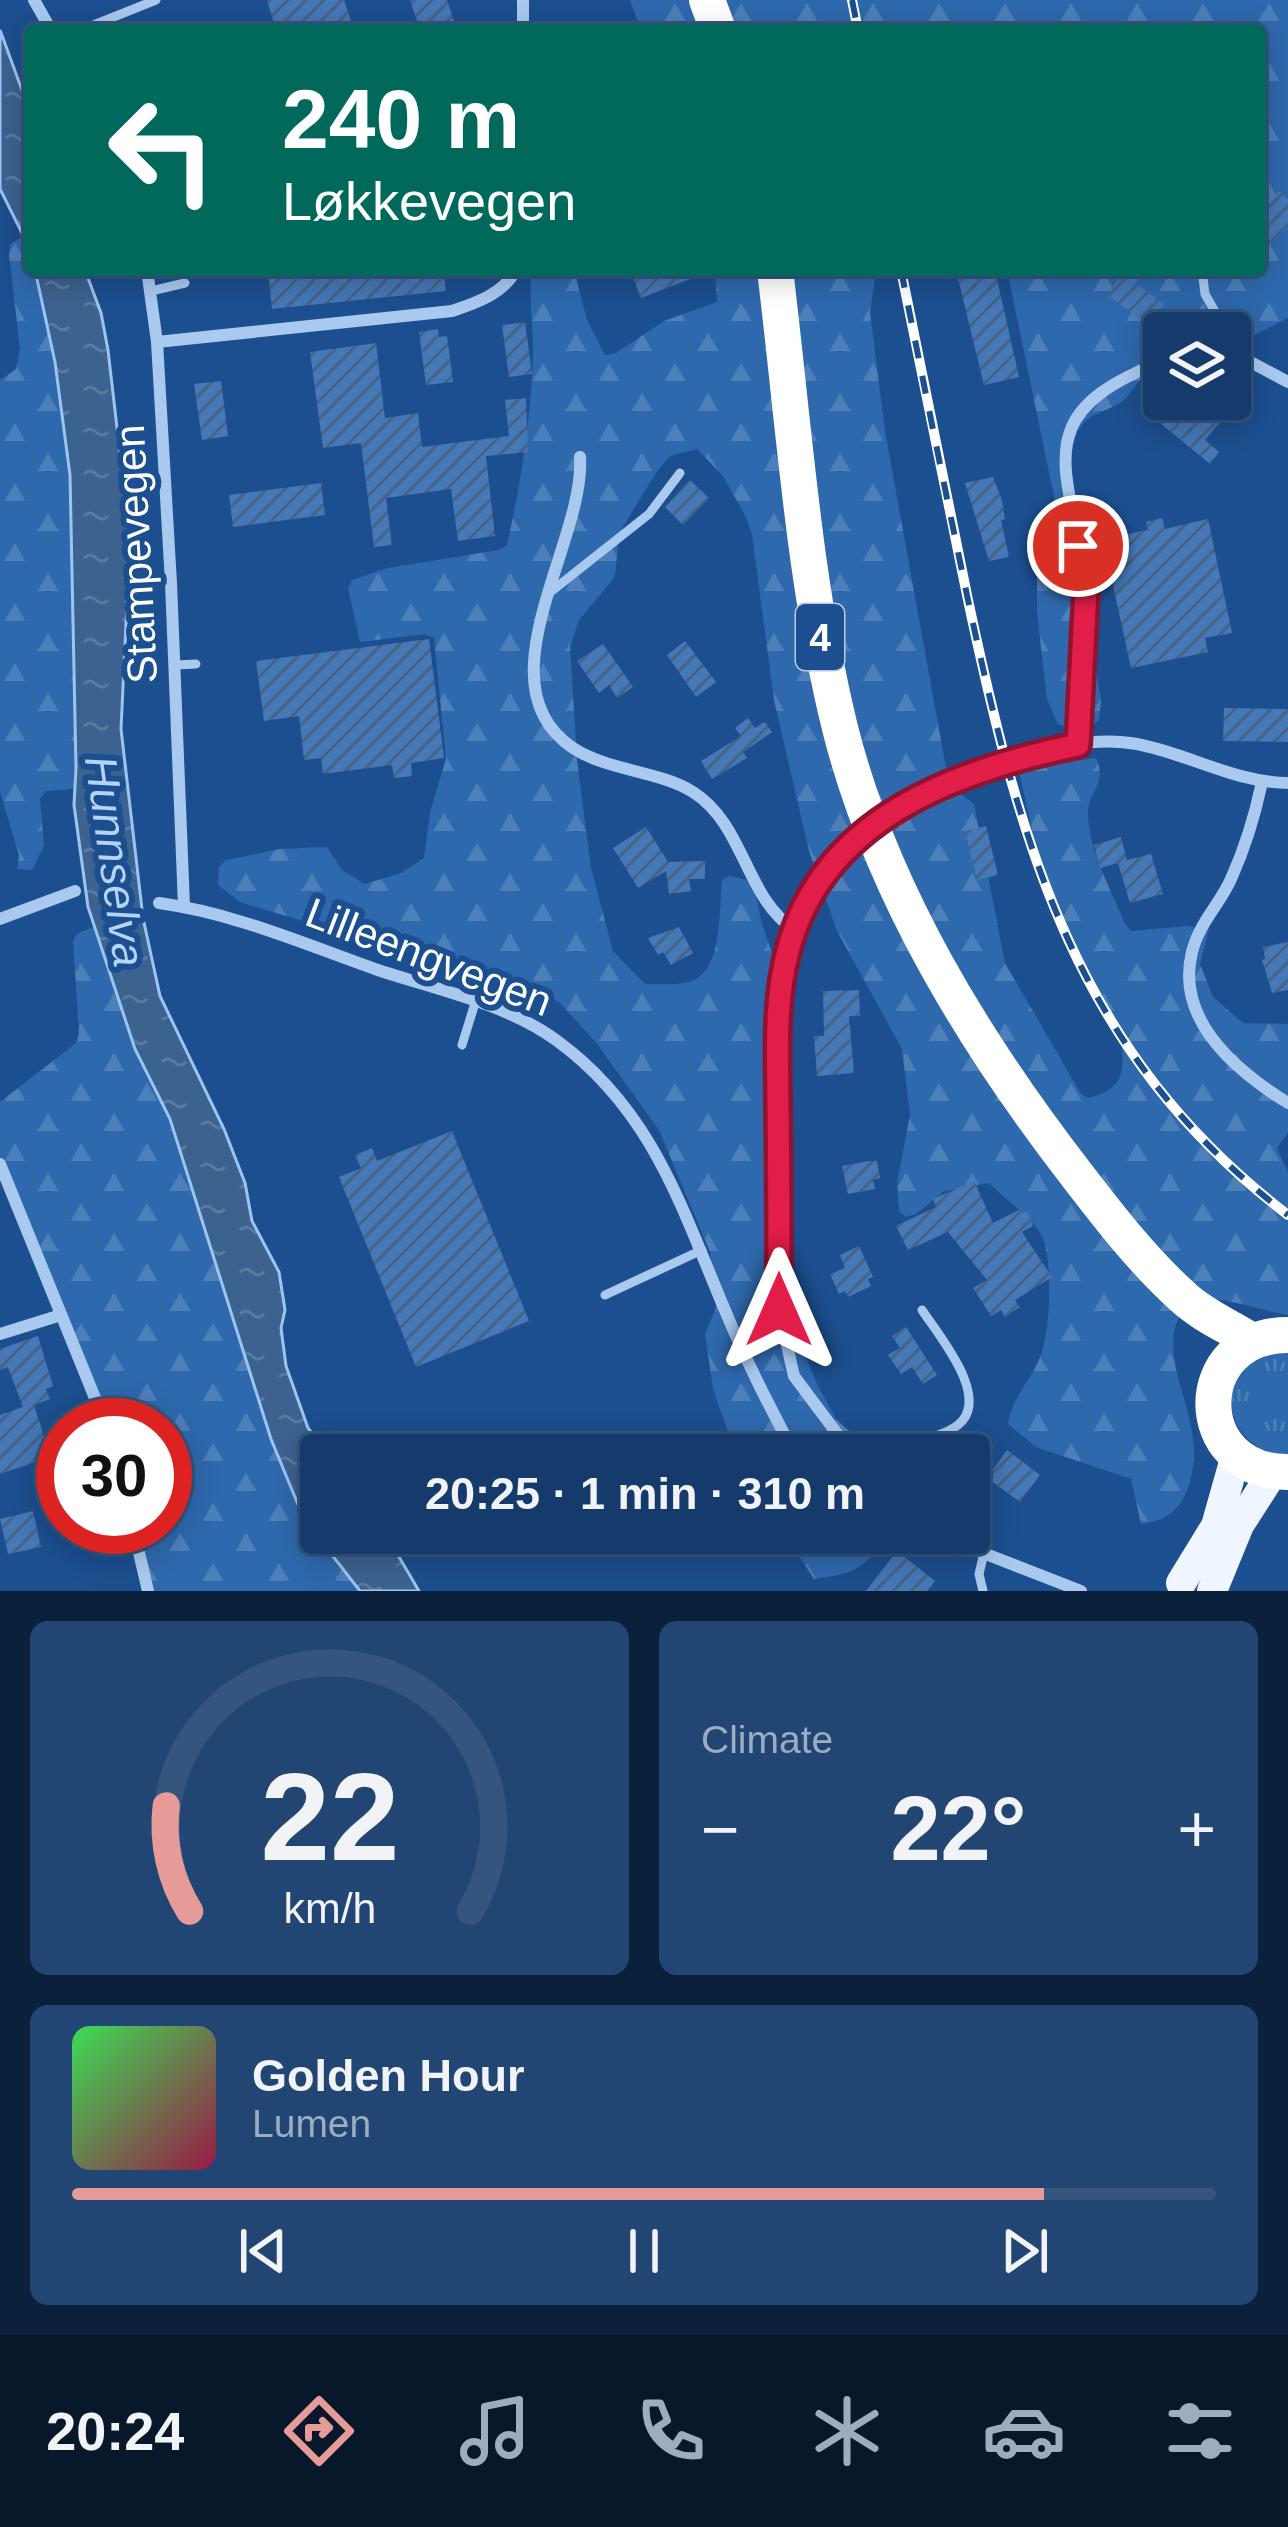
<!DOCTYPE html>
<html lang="en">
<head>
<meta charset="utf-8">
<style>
	:root { --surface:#143b6b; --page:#214673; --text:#f1f3f6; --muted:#9dadc1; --line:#33557e; --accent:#e69b98 }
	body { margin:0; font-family:Arial,sans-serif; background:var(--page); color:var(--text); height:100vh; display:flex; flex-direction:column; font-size:45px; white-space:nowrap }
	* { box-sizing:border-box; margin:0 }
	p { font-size:39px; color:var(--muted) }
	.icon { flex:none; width:66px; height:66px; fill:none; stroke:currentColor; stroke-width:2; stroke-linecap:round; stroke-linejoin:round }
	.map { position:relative; height:1591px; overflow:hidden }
	.side { display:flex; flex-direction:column; gap:30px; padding:30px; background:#0b203b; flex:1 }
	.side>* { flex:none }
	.top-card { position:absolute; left:24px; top:24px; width:1242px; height:252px; border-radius:12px; box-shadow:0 6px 30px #0003,0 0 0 3px var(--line); background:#00695c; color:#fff; overflow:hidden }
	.tools { position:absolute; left:1143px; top:312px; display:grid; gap:24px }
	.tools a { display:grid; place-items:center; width:108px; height:108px; border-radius:12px; background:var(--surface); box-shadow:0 6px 30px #0003,0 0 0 3px var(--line); font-size:60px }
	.speed { position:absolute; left:36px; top:1398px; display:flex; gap:24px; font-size:60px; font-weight:700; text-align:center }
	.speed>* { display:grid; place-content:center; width:156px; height:156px; border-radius:50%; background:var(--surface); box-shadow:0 6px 30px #0003,0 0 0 3px var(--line); line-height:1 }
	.speed .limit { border:18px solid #d22; background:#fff; color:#111 }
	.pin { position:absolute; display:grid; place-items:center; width:102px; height:102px; color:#fff; margin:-51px; border:6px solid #fff; border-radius:50%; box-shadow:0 3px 12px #0007 }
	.me { position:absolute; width:132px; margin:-66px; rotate:0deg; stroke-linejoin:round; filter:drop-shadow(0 0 9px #0008) }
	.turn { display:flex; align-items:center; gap:42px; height:252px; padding:0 60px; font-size:54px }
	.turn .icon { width:156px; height:156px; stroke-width:2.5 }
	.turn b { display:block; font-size:84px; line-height:102px }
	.big { font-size:90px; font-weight:700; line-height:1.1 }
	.side .card { flex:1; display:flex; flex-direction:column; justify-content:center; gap:18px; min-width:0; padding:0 42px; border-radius:18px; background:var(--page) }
	.side .dial { align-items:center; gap:0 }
	.dial svg { height:312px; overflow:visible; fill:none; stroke:var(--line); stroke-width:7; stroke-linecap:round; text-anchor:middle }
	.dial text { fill:var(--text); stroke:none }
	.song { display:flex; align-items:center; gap:36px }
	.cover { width:144px; height:144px; border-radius:18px; background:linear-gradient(135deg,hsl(130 70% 55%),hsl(340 70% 35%)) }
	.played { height:12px; border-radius:6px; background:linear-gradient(90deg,var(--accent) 85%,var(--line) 85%) }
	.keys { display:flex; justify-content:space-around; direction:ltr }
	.heat { display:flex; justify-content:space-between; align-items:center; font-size:66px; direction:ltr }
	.side .tiles { flex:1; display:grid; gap:30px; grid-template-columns:1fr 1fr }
	.card:last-child { grid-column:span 2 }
	.trip { position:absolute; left:300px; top:1434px; width:690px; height:120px; border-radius:12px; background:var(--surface); box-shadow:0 6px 30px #0003,0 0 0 3px var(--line); font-weight:700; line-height:120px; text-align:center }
	.tabs { display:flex; height:192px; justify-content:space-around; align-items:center; background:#08182b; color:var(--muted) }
	.tabs .icon { width:84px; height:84px }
	.tabs .active { color:var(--accent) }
	.tabs b { font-size:54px; color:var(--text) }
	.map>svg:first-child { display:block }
	.grass { fill:url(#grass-tufts) }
	.forest { fill:url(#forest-firs) }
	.water { fill:url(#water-ripples); stroke:#9cc4f0; stroke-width:3 }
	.building { fill:url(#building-hatch) }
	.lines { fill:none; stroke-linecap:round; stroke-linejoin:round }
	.lane { stroke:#a9c9ee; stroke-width:9 }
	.street { stroke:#a9c9ee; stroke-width:12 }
	.primary { stroke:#f0f6ff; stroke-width:30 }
	.highway { stroke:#fff; stroke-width:36 }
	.rail-casing { stroke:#fff; stroke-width:10 }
	.rail { stroke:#1b4f8f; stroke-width:6; stroke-dasharray:18; stroke-linecap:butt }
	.street-bridge { stroke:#a9c9ee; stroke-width:12 }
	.route-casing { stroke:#92132f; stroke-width:30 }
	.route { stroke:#e11d48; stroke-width:21 }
	.labels { text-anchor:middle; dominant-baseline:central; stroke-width:12; stroke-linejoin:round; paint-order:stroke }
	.shield { fill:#1b4f8f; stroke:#bbcadd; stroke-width:3 }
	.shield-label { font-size:39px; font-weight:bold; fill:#fff }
	.street-label { font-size:42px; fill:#fff; stroke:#1b4f8f }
	.water-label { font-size:45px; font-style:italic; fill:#b5d3f5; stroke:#1b4f8f }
</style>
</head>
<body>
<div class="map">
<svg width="1288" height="1591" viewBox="0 0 1288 1591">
	<defs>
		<pattern id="grass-tufts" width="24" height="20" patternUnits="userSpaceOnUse" patternTransform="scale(3)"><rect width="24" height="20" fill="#2e69ad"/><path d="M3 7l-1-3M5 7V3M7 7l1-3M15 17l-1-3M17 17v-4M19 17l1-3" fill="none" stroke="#4d80b9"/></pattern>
		<pattern id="forest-firs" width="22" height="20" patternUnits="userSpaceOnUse" patternTransform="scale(3)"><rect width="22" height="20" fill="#2e69ad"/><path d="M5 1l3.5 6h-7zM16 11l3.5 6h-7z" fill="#4d80b9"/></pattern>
		<pattern id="water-ripples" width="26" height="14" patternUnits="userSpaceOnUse" patternTransform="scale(3)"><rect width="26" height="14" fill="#3c6290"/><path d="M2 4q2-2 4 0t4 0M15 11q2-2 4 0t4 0" fill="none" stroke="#597aa1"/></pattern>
		<pattern id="building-hatch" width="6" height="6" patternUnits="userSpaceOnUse" patternTransform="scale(3)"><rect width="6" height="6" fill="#4478b7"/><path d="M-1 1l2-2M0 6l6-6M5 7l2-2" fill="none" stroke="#486282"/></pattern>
	</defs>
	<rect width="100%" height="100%" fill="#1b4f8f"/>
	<path class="grass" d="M1288,1353v101c-56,4 -80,-75 -28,-97 7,-3 20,-3 28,-4z"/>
	<g class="forest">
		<path d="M630,0h658v318l-58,29v-14h-66v28c-23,5 -27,32 -46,43 -17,10 -32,9 -42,31 -19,45 18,210 25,265l-2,19 -6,7 -18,3 -17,-5 -11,-25 -10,-87v-56l18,-55 -48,-231h253v-240h-619z"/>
		<polygon points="25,235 30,249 30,270 35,270 55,362 70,475 76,768 74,789 46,791 40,799 44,846 32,870 17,869 19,855 0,792 0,380 16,369 20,348 9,255 10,244"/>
		<path d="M532,270h42l13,50 18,35 11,-2 48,-32 53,-19 -2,-32h161l-6,42 15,119 61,337 14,25 14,11 31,159 76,131 8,4c33,-9 36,-23 32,-54l-77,-159 -24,-110 4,-8 72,-9c12,27 -8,33 -8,55 0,37 24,78 37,111l6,7 56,-5 22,3 -9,35 13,33 30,26 45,1v109l-11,15 11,24v143c-34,-6 -63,-19 -98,-16 -6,10 -14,21 -16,33 -7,51 35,95 14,156 -9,23 -22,33 -47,36l-10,-45 -95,-32 -28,-23c4,-29 28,-48 35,-76 7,-24 10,-89 -1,-112 -7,-15 -40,-40 -53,-53l-45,8 -28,23 -10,3 -7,-6 -2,-28 13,-68 -8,-66 -65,-118 -28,-80 -35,-151 -22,-165 -6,-18 -23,-41 -26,-27 -27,7 -12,14 -39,63 -4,44 -36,43 -9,26 7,114 14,108 22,83 32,33c16,0 35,2 49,-4 29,-13 25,-73 28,-100l7,-4 18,4 7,7 8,37 25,72 2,300 4,29 25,61 18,33 21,19 11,17h-132l-23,-66 -8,-55 11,-26 -6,-56 -51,-122 -61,-85 -38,-42 -17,-10 -35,-13 -64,-10 -43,-19 -161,-49 -22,-17 1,-18 7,-7 54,-11 47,-2 15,23 23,14 36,-11 23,-15 6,-46 16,-53 -12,-121 -9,-4 -65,8 -12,-54 4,-8 36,-12 111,-18 8,-5c14,-62 24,-126 26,-189 1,-29 -5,-57 -1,-86z"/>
		<polygon points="94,927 135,1049 170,1119 271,1439 304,1519 360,1591 149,1591 126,1527 165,1527 165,1425 99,1425 0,1177 0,1102 76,1043 79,1034 73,940 78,933"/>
		<path d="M784,1533h106c-29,37 -29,39 -76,46z"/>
	</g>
	<g class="water">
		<polygon points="0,30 30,112 30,249 0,189"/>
		<polygon points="35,270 85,270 101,313 108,350 130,540 121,729 143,918 160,996 224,1129 245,1183 252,1221 279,1272 285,1310 281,1328 286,1366 308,1428 329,1455 321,1455 321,1533 385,1533 419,1591 360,1591 304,1519 271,1439 170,1119 135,1049 88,907 74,805 76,768 70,475 55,362"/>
	</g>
	<g class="building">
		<polygon points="267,0 344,0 354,30 276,30"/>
		<polygon points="410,0 447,0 457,30 420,30"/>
		<polygon points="1279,191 1288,199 1288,224 1260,256 1260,212"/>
		<polygon points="355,270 443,270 446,291 272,309 269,279"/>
		<polygon points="630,270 711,270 711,271 641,298"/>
		<polygon points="956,270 995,270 1019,377 984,385"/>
		<polygon points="1124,270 1145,270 1135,283 1164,304 1149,325 1107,295"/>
		<polygon points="525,322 532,374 509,377 502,325"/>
		<polygon points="438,329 439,337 447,336 453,382 426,385 419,332"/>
		<polygon points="376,343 385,418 418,413 422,447 509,436 505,400 526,398 528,452 486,456 495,536 458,541 451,489 386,498 392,545 374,547 361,443 323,448 310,352"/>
		<polygon points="221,381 228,436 202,440 194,384"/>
		<polygon points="1162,395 1198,421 1213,399 1239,399 1205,440 1219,452 1210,464 1148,413"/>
		<polygon points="993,477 1002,500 1005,519 1001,520 1009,557 989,561 965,483"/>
		<polygon points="690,480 709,498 683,525 665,507"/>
		<polygon points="321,483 325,515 233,527 229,495"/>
		<polygon points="1162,518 1165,529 1208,519 1232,633 1205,638 1208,652 1131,668 1103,539 1148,530 1146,522"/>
		<polygon points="429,639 444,758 411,763 412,776 394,778 392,765 323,774 321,758 304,760 299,716 264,721 256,661"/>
		<polygon points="685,641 716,682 696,697 667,655"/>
		<polygon points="603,644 633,687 617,698 609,685 599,693 577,661"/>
		<polygon points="1224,708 1288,709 1288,742 1223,741"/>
		<polygon points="748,718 755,728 765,722 772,732 743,752 747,758 712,779 701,761 741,736 735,728"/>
		<polygon points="986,826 998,875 977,880 965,831"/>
		<polygon points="646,827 668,862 705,861 705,879 689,879 691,891 669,894 666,871 638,888 613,848"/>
		<polygon points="1121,837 1127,860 1151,854 1163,894 1130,903 1118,863 1100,868 1094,845"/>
		<polygon points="679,927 693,953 671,965 663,952 658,955 648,938"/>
		<polygon points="1288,942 1288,990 1272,993 1262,960 1265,959 1263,947"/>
		<polygon points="859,990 860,1016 849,1016 854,1073 817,1076 814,1036 824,1036 823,991"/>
		<polygon points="452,1131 529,1321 416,1367 339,1177 361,1168 355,1155 372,1148 377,1161"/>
		<polygon points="869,1161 877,1161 880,1178 873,1180 875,1189 848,1194 842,1166"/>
		<polygon points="974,1181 993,1223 1021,1209 1023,1213 1027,1211 1033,1226 1022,1232 1052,1277 1015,1300 1020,1307 1005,1317 1001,1310 991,1316 973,1288 987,1280 948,1232 908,1250 896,1226 936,1207 933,1199"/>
		<polygon points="859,1246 873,1277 868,1279 871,1286 848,1297 845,1291 839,1294 830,1274 845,1268 840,1255"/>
		<polygon points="906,1327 937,1375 923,1384 912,1367 901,1374 888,1355 900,1348 892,1336"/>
		<polygon points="38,1336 53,1386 46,1389 50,1399 34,1405 47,1446 41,1448 45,1459 0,1474 0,1415 23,1407 8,1367 0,1370 0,1349"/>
		<polygon points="1007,1450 1040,1475 1020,1502 987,1478"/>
		<polygon points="33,1511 41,1547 8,1554 0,1519"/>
		<polygon points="897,1551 935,1581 927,1591 866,1591"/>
	</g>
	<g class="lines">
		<g class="lane">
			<polyline points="81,30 156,0"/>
			<polyline points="1202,270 1205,294 1227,333"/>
			<polyline points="151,291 185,283"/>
			<polyline points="548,594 649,514 680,473"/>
			<polyline points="176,665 196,664"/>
			<polyline points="462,1045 475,1003"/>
			<polyline points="605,1295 702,1250"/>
			<path d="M868,1455c23,-8 73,-16 90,-30 34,-27 -19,-89 -36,-115"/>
			<polyline points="983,1591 979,1574 984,1553"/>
		</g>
		<g class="street">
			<polyline points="34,0 51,30"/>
			<polyline points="523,30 523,0"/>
			<polyline points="147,270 157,342 171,583 184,906"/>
			<path d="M157,342l295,-31c24,-8 51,-17 64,-41"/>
			<polyline points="1230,351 1288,382"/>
			<path d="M580,457c6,84 -102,228 -7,291 35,23 87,23 120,44 52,33 52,106 102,138"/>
			<path d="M1078,744c2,-49 13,-110 7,-158 -13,-117 -64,-171 79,-225"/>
			<path d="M1262,782c-7,33 -17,66 -31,97 -11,25 -32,44 -39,73 -17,68 44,119 96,151"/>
			<path d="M923,794c59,-25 148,-63 214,-50 52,10 96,38 151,39"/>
			<polyline points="836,860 812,893 795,930 779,998 779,1310 794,1376 853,1455"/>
			<path d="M159,903c75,10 148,42 219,67 57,19 129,34 178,70 98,71 126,170 171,275 20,48 44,94 68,140"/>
			<polyline points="0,919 75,891"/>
			<polyline points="0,1164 106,1425"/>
			<polyline points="0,1334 61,1315"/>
			<polyline points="133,1527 148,1591"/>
			<polyline points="932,1533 1081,1591"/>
		</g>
		<g class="primary">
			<polyline points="1181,1583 1216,1526 1236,1455"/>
			<polyline points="1212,1591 1239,1525 1273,1472"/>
		</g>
		<g class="highway">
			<polyline points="707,0 718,30"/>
			<path d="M775,270c19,153 28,308 65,458 41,163 134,314 236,446 33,43 67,87 107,123 19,18 47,30 69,44"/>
			<path d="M1288,1335c-100,0 -99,138 0,137"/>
		</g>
		<g class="rail-casing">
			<g id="rail">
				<polyline points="852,0 858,30"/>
				<path d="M901,270c22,110 44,220 67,330 53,249 108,453 320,615"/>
			</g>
		</g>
		<use href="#rail" class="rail"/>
		<polyline class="street-bridge" points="836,860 867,829 923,794"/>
	</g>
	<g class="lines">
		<g class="route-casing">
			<path id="route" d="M779,1310c0,-68 0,-135 -1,-203 0,-52 -4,-105 10,-156 34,-133 169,-181 290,-206l8,-155 -8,-44"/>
		</g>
		<use href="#route" class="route"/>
	</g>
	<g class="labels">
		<rect class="shield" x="796" y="604" width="48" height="66" rx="9"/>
		<g class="shield-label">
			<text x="820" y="637">4</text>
		</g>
		<g class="street-label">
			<text transform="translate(136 554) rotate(-93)">Stampevegen</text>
			<text transform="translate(429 957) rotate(21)">Lilleengvegen</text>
		</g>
		<g class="water-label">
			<text transform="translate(115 861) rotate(82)">Hunnselva</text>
		</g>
	</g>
</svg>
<div class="tools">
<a><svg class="icon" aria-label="layers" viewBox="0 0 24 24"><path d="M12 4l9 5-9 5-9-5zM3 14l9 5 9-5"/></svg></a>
</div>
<div class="speed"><div class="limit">30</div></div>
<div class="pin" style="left:1078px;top:546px;background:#d93025"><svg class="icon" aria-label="arrive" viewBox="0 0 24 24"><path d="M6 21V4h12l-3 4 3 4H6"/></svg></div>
<svg class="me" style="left:779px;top:1310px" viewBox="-20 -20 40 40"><path d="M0-17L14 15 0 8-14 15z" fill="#e11d48" stroke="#fff" stroke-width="4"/></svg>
<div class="trip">20:25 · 1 min · 310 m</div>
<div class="top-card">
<div class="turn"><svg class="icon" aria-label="left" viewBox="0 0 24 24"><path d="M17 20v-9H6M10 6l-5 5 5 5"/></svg><div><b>240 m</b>Løkkevegen</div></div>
</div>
</div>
<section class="side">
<div class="tiles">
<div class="card dial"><svg viewBox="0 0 100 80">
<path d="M14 69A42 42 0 1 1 86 69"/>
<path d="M14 69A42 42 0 0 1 8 42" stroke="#e69b98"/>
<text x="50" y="56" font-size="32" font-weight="700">22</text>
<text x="50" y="72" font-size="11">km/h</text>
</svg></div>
<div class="card"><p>Climate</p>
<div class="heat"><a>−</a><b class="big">22°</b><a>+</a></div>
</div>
<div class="card">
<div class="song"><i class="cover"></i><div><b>Golden Hour</b><p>Lumen</p></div></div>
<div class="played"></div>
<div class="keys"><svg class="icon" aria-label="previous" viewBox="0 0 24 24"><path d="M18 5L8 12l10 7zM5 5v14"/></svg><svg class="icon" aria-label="pause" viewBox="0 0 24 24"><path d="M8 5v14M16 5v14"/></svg><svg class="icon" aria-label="next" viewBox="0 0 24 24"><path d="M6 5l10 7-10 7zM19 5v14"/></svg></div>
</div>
</div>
</section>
<nav class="tabs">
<b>20:24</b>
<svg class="icon active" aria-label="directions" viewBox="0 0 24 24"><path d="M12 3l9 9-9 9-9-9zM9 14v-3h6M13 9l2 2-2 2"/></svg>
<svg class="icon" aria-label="music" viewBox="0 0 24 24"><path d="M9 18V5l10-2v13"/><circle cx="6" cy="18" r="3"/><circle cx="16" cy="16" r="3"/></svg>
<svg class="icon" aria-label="phone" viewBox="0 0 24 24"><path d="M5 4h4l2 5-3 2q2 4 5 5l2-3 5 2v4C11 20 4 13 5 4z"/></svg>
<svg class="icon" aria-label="climate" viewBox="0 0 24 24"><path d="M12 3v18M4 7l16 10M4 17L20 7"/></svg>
<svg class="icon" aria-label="car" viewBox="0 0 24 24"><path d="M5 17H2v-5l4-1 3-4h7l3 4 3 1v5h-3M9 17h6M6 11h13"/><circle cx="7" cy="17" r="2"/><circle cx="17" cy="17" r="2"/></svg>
<svg class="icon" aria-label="filters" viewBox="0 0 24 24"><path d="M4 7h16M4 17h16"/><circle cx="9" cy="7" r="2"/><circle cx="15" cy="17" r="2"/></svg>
</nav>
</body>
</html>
